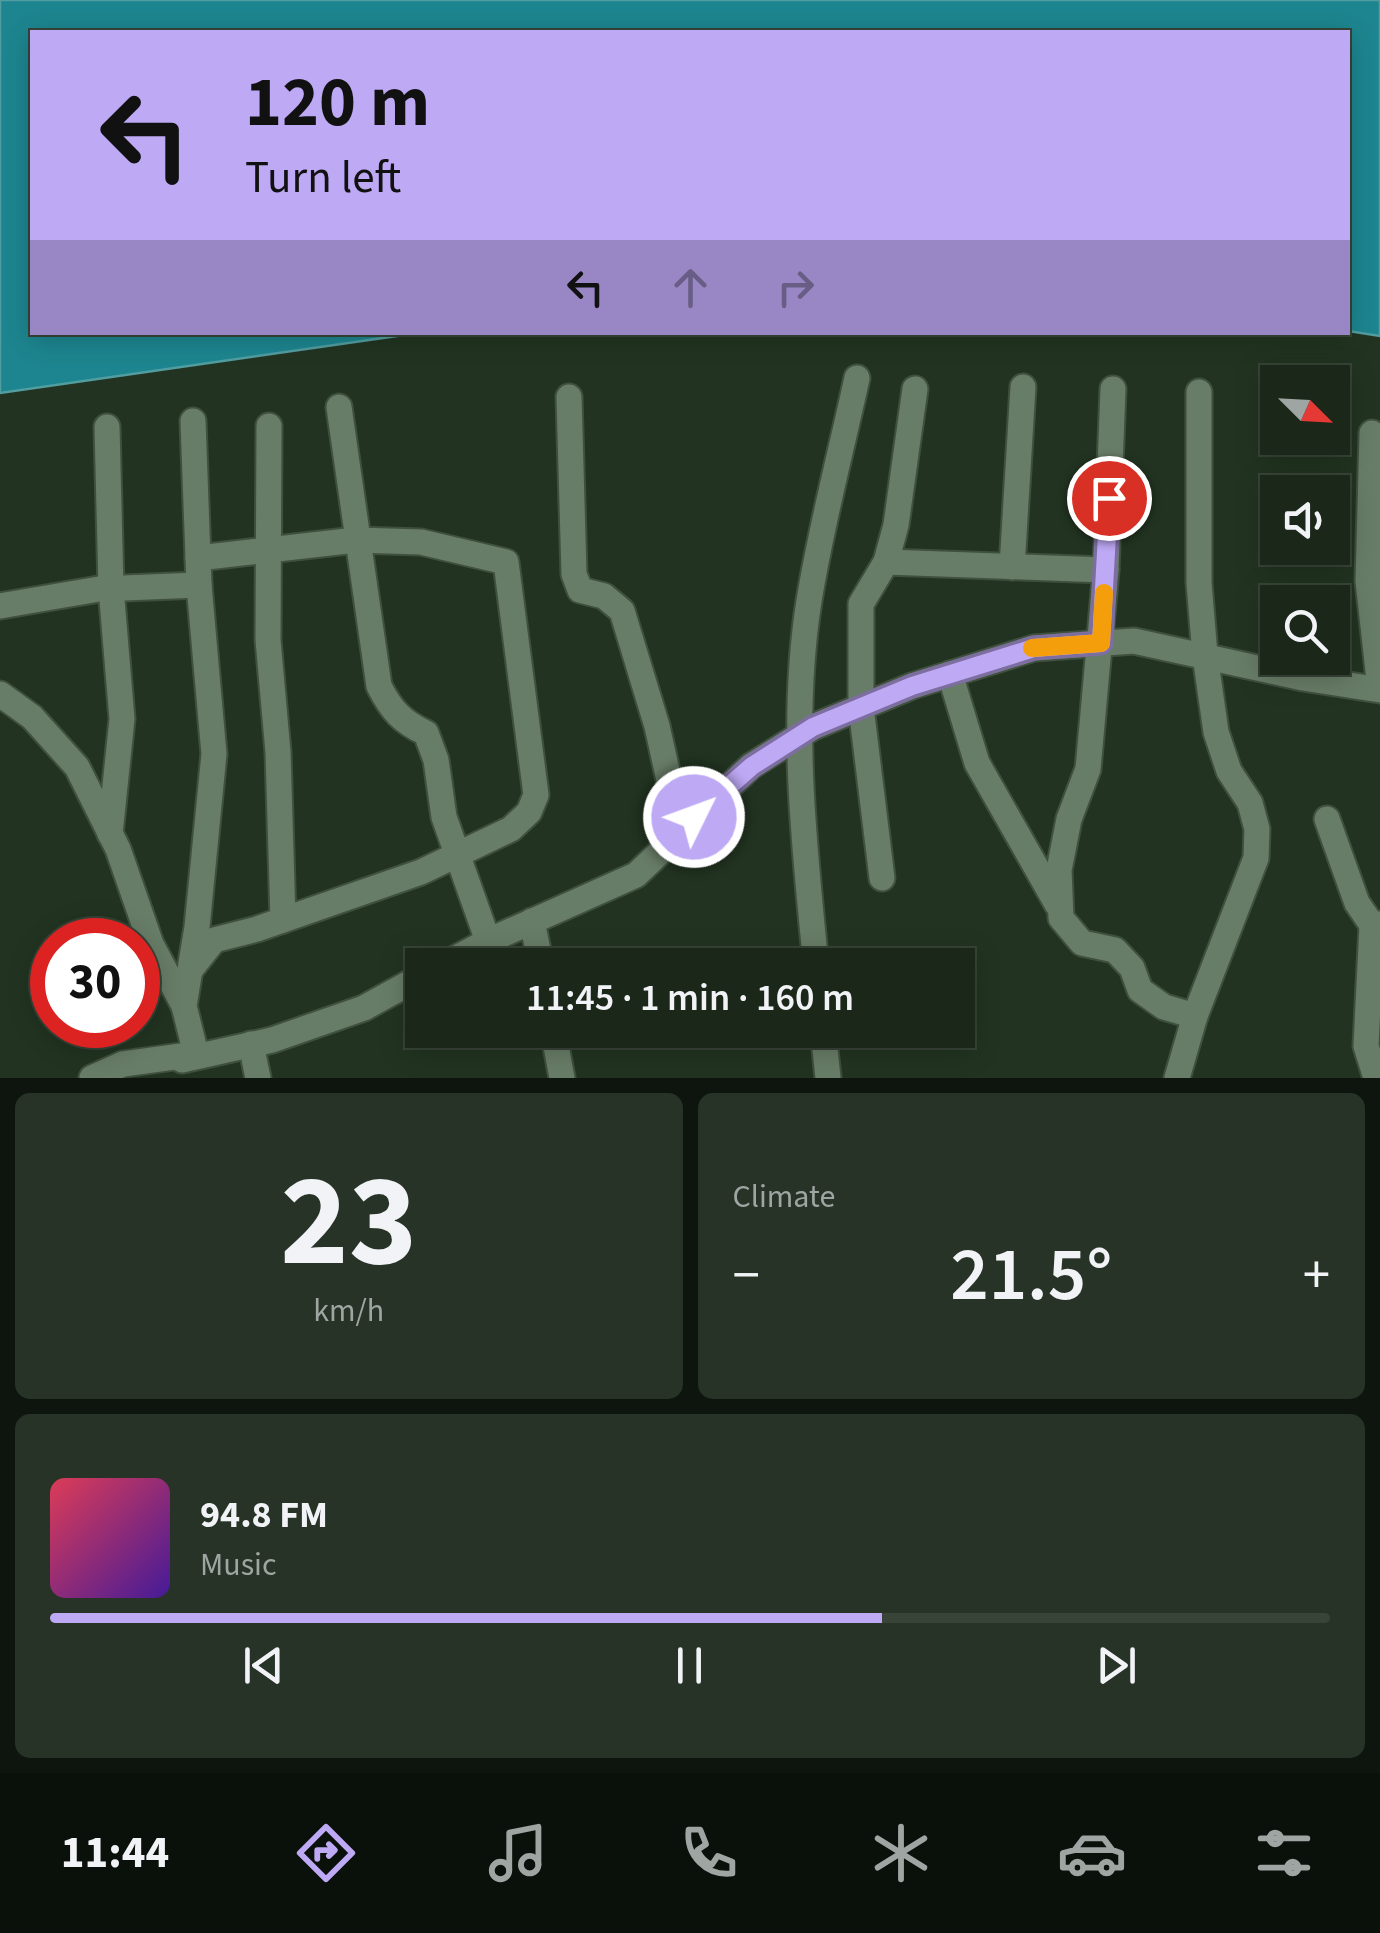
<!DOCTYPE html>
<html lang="en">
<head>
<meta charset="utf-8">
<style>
	:root { --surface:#1a2719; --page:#273326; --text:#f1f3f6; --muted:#9fa5a2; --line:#384438; --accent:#bea9f5 }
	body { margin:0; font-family:"Source Sans 3",sans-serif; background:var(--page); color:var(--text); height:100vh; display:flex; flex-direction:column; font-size:38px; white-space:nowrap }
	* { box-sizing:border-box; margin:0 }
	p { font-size:32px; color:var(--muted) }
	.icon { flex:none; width:55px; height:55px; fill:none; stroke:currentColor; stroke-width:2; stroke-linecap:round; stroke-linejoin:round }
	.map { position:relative; height:1078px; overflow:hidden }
	.sheet { display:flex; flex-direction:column; gap:15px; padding:15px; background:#0e150e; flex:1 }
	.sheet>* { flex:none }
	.guide { position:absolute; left:30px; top:30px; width:1320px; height:305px; border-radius:0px; box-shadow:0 5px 25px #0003,0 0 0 2px var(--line); background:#bea9f5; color:#111; overflow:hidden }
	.needle { width:65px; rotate:114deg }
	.tools { position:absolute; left:1260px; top:365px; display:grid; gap:20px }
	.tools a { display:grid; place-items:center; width:90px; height:90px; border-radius:0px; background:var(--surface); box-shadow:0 5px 25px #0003,0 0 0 2px var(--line); font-size:50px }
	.speed { position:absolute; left:30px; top:918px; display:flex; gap:20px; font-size:50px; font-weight:700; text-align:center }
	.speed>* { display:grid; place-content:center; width:130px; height:130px; border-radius:50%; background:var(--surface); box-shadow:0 5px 25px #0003,0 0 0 2px var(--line); line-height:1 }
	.speed .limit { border:15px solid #d22; background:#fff; color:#111 }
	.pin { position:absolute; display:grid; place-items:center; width:85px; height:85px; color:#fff; margin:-42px; border:5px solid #fff; border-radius:50%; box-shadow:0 2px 10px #0007 }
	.me { position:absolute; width:110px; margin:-55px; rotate:48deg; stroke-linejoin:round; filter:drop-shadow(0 0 8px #0008) }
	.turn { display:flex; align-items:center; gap:35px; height:210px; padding:0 50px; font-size:45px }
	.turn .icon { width:130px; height:130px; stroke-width:2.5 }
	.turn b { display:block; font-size:70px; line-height:85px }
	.lanes { display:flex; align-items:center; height:95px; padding:0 50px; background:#0003; justify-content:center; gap:50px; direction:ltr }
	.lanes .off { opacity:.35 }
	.big { font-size:75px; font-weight:600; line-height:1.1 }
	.sheet .card { flex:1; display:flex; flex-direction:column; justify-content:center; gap:15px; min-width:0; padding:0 35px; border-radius:15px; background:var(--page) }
	.sheet .dial { align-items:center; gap:0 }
	.dial b { font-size:130px; line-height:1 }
	.song { display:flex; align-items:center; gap:30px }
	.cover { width:120px; height:120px; border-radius:15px; background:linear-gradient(135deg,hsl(350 70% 55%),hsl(260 70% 35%)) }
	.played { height:10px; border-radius:5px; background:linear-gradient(90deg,var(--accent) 65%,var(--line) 65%) }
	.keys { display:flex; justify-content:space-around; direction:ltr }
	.heat { display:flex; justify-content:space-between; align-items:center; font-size:55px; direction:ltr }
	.sheet .tiles { flex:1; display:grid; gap:15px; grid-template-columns:1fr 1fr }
	.card:last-child { grid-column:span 2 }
	.trip { position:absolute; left:405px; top:948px; width:570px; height:100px; border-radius:0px; background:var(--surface); box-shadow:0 5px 25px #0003,0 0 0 2px var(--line); font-weight:600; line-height:100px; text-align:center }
	.dock { display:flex; height:160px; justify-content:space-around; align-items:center; background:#0a100a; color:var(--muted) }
	.dock .icon { width:70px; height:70px }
	.dock .on { color:var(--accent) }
	.dock b { font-size:45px; color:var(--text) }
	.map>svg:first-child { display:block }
	.water { fill:#1d858f; stroke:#519da0; stroke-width:2.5 }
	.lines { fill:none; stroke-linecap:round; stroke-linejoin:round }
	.minor-casing { stroke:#40503f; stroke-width:29 }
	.minor { stroke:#687d67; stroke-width:25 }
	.route-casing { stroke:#7c6e9f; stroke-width:25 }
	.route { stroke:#bea9f5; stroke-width:18 }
	.slow { stroke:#f59e0b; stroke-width:18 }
</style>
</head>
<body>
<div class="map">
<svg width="1380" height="1078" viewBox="0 0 1380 1078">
	<rect width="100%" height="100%" fill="#223421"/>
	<polygon class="water" points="0,0 1380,0 1380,336 1348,331 1348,32 32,32 32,332 418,333 0,393"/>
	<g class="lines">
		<g class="minor-casing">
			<g id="minor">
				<polyline points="569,397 574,574 580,590 604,596 622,611 657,726 673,798 677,834"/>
				<path d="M339,407l40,279c12,24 23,36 47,47l10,27 8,57 44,124"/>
				<polyline points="269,426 268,640 278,752 283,920"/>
				<polyline points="107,427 111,588 122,719 110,834"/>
				<polyline points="1372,433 1368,581 1380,689"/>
				<polyline points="886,562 1106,570 1088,769 1069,819 1059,870 1061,918 1082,943 1115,950 1132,968 1140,990 1164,1007 1195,1016 1177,1078"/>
				<polyline points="1012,567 1023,387"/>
				<polyline points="1106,570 1113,389"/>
				<polyline points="0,606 99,589 199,585"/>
				<polyline points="950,674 977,763 1057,904"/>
				<polyline points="0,694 32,717 77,767 118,849 151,944 184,1006 196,1054 123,1064 92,1078"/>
				<polyline points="1327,819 1357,903 1372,925"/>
				<polyline points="882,878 861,707 861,604 886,562 896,525 915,389"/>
				<polyline points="532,921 541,965"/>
				<polyline points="443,965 488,941 636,875 751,766 813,727 912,686 1034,648 1134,641 1303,678 1380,690"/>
				<path d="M816,965c-12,-120 -26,-244 -7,-364 12,-75 32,-149 48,-223"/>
				<polyline points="191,969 214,940 257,929 421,872 511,829 529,812 536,795 506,562 421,542 356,540 198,558"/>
				<polyline points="184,1006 197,927 214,754 199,585 193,421"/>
				<polyline points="1195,1016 1256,858 1257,829 1250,803 1229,771 1216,732 1205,655 1199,583 1199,392"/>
				<polyline points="553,1030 562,1078"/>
				<polyline points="823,1030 828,1078"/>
				<polyline points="251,1044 258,1078"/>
				<polyline points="182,1060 272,1040 364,1008 422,976"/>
				<polyline points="1376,1078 1366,1046 1372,925 1380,924"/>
			</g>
		</g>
		<use href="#minor" class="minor"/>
	</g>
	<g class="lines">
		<g class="route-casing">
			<polyline id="route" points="694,817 752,766 813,727 912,686 1034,648 1101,643 1109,498"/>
		</g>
		<use href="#route" class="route"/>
		<polyline class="slow" points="1032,648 1101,643 1104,593"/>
	</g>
</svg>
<div class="tools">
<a><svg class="needle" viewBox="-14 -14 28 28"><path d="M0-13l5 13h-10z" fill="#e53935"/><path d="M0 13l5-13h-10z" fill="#9fa5a2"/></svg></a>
<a><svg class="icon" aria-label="sound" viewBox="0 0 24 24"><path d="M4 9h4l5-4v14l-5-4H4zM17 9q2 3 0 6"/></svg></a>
<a><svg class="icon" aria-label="search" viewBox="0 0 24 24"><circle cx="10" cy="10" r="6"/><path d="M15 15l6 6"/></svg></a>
</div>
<div class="speed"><div class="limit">30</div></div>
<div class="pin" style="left:1109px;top:498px;background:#d93025"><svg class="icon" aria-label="arrive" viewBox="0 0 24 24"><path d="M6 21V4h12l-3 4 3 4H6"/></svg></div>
<svg class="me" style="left:694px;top:817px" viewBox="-20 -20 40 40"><circle r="17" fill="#bea9f5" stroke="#fff" stroke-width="3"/><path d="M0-11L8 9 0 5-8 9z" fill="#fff"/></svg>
<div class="trip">11:45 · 1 min · 160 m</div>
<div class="guide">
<div class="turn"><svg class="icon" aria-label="left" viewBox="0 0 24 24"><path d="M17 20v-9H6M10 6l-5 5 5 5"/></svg><div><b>120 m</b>Turn left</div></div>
<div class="lanes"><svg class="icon" aria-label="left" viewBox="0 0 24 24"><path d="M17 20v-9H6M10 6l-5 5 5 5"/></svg><svg class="icon off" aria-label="ahead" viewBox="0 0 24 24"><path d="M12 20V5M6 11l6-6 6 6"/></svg><svg class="icon off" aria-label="right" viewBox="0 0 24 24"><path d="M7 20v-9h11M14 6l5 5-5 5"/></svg></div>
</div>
</div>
<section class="sheet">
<div class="tiles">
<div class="card dial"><b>23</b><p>km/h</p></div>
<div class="card"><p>Climate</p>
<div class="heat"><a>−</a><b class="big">21.5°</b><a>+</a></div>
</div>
<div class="card">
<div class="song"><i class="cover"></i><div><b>94.8 FM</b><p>Music</p></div></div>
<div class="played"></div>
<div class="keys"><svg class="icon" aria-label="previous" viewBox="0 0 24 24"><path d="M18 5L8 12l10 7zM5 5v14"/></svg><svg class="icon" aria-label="pause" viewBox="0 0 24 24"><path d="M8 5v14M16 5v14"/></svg><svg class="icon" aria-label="next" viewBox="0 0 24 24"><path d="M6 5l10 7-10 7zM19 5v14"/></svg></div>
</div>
</div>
</section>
<nav class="dock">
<b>11:44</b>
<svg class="icon on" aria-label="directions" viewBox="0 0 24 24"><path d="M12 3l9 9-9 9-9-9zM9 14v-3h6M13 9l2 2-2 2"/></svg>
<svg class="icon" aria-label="music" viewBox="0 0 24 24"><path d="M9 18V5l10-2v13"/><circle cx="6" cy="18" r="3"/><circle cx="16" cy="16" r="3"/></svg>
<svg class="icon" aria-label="phone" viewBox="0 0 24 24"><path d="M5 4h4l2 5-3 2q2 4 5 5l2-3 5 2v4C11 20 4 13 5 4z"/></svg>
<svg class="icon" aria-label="climate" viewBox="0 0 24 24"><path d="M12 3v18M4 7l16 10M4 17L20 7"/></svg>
<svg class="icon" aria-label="car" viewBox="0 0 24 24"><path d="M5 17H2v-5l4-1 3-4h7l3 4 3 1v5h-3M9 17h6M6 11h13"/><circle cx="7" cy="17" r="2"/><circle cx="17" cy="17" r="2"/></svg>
<svg class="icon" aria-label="filters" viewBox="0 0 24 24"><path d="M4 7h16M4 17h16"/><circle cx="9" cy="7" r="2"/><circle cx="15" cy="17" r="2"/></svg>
</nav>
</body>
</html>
